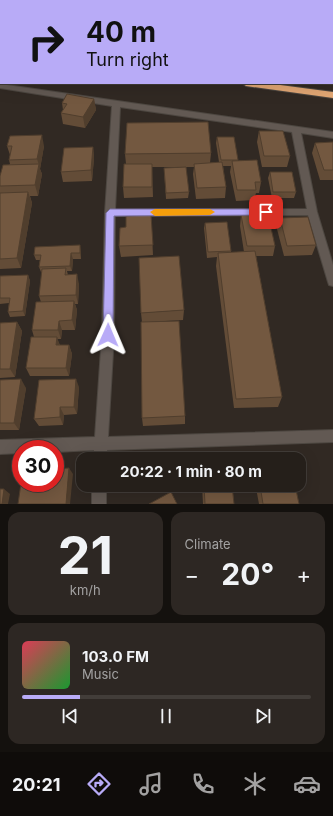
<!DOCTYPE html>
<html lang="en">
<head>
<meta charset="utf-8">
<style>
	:root { --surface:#251f1a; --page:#2d2723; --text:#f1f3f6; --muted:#a3a2a2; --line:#423d39; --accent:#b8abf7 }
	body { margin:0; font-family:Inter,sans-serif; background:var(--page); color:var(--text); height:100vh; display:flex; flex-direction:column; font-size:15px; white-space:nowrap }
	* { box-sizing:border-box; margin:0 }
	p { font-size:13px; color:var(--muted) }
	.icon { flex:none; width:22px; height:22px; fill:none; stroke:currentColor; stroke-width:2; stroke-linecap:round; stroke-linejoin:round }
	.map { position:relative; height:504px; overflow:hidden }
	.drawer { display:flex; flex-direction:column; gap:8px; padding:8px; background:#14110e; flex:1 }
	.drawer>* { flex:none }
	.top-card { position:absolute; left:0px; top:0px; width:333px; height:84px; box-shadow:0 4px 16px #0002,0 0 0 1px var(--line); background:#b8abf7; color:#111; overflow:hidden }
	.speed { position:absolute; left:12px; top:440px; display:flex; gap:8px; font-size:20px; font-weight:700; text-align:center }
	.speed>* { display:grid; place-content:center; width:52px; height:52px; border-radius:50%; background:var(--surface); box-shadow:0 4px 16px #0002,0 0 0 1px var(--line); line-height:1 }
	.speed .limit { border:6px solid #d22; background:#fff; color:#111 }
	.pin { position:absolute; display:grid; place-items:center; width:34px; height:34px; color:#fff; margin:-17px; border-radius:8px; box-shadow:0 2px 6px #0006 }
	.me { position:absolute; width:44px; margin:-22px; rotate:1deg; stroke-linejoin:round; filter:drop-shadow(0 0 3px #0008) }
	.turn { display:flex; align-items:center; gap:14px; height:84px; padding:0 20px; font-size:18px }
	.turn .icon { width:52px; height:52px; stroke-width:2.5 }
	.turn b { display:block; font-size:28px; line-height:34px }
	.big { font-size:30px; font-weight:700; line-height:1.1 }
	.drawer .card { flex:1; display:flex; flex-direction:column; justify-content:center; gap:6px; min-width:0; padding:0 14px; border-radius:12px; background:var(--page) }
	.drawer .dial { align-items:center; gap:0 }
	.dial b { font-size:52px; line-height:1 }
	.song { display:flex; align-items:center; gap:12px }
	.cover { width:48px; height:48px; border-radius:6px; background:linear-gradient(135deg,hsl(350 70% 55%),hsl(130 70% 35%)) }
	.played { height:4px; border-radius:2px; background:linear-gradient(90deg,var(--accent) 20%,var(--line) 20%) }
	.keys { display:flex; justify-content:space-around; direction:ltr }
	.heat { display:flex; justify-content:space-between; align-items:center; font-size:22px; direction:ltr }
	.drawer .tiles { flex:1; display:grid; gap:8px; grid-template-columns:1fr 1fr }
	.card:last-child { grid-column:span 2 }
	.trip { position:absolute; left:76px; top:452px; width:230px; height:40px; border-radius:12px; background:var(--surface); box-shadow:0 4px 16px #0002,0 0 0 1px var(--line); font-weight:700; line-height:40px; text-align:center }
	.tab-bar { display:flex; height:64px; justify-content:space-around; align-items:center; background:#0f0c0a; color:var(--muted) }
	.tab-bar .icon { width:28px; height:28px }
	.tab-bar .selected { color:var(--accent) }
	.tab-bar b { font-size:18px; color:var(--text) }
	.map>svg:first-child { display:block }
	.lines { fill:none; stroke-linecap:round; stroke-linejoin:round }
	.service-casing { stroke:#4d4741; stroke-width:2 }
	.minor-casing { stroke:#4d4741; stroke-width:2 }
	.tertiary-casing { stroke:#4d4741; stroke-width:2 }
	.motorway-casing { stroke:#4d4741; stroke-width:2 }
	.path { stroke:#6d6661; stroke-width:1.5; stroke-dasharray:2 1.5; stroke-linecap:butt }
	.service { fill:#625953; fill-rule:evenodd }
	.minor { fill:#625953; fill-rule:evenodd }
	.tertiary { fill:#625953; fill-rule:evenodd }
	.motorway { fill:#e2a774; fill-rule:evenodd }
	.wall { fill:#634c37 }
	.shaded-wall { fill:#503e2d }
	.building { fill:#735840; stroke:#503e2d }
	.route { fill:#b8abf7; stroke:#786fa1 }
	.slow { fill:#f59e0b }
</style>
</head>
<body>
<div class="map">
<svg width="333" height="504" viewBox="0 0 333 504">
	<rect width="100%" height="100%" fill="#312923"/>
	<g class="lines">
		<g class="service-casing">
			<polygon id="service" points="0,0 12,0 13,1 1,2"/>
		</g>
		<g class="minor-casing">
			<g id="minor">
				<rect x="278" y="0" width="6" height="1"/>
				<path d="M0,84l333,48v6l-32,-5 16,79 16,53v21l-4,-1 -1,-3 -20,-67 -193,1 -1,119 -6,102 225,-7v12l-226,8v9h-14l1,-9 -39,2v-3h-34v4l-21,1v-14l95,-3 7,-102 3,-122 7,-107 -112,-18zM120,107l172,25 15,77 -192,1z"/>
				<rect x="92" y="485" width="14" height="19"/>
			</g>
		</g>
		<g class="tertiary-casing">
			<rect id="tertiary" x="332" y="34" width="1" height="4"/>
		</g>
		<g class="motorway-casing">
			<g id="motorway">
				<rect x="0" y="26" width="1" height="4"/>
				<rect x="0" y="49" width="1" height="4"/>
				<rect x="332" y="66" width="1" height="6"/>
				<polygon points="242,83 265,83 333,92 333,98 246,86"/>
			</g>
		</g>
		<polyline class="path" points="113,1 115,0"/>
		<use href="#service" class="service"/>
		<use href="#minor" class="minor"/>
		<use href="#tertiary" class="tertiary"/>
		<use href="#motorway" class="motorway"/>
	</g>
	<g class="wall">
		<polygon points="94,99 96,110 85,128 63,124 61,113 63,110 62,103"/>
		<polygon points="259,131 290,156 287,167 262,167 257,142"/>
		<polygon points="217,137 238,160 238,161 261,182 259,193 256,193 254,200 236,201 230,172 231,166 223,166 226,187 225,198 196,199 193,174 194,167 152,167 153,197 124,198 123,187 126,164 125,154 211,153 210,163 219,162 216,143"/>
		<polygon points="333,142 333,180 320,180 312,153 315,143"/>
		<polygon points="7,146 44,146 40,169 42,174 38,196 30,196 32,203 21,268 0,269 0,176 10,164 9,160 10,155"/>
		<polygon points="93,147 94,158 92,181 63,182 61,172"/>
		<polygon points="164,168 189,192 188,198 166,199"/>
		<polygon points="270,172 296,192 294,198 272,198 268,178"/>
		<polygon points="151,215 153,255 121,257 119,246 126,227"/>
		<polygon points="241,215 275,246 273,256 256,256 282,397 278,407 234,408 216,266 217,257 207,258 204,228 205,223 231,251 231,252 244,252 240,226"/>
		<polygon points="280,218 316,245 312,255 284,256 277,229"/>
		<polygon points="81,251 81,259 73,259 72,271 67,271 68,275 79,284 78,304 75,304 77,310 75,330 62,330 61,339 57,339 60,345 69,345 72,354 69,376 30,376 26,368 34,337 32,330 41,302 39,296 42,272 41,272 39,267 40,260 36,260 34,255"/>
		<polygon points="28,275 30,281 25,316 10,317 8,312 9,303 0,304 0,276"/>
		<polygon points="184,310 183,320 148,322 185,416 185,424 143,426 142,418 142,322 141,313"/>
		<polygon points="17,322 22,331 15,377 0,378 0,323"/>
		<polygon points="0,380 26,388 19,430 0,430"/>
		<polygon points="79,387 77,414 64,415 63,425 39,426 34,419"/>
		<polygon points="158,485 176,485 176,490 159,491"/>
		<polygon points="202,485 232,485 234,504 203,504"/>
		<polygon points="258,485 295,485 299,504 259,504 256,488"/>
	</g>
	<g class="shaded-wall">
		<polygon points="94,99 96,110 85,128 83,117"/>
		<polygon points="42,135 44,146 40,169 42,174 38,196 35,185 39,165 37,159"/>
		<polygon points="93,147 94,158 92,181 91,170"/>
		<polygon points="28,192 32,203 21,268 17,258"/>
		<polygon points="80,245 81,251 81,259 80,253"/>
		<polygon points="71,253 73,259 72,271 70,266"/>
		<polygon points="77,274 79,284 78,304 76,295"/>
		<polygon points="28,275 30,281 25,316 23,311"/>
		<polygon points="74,301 77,310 75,330 72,320"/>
		<polygon points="59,321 62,330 61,339 58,330"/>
		<polygon points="17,322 22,331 15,377 10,369"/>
		<polygon points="57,337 60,346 56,345"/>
		<polygon points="69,345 72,354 69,376 66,368"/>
		<polygon points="21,379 26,388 19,430 14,423"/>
		<polygon points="76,379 79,387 77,414 74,407"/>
		<polygon points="60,407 64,415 63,425 60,417"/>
		<polygon points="69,468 73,474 70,504 66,504"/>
		<polygon points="4,489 10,494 8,504 2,504"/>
	</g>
	<g class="building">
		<rect x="225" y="0" width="45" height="1"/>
		<polygon points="67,94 94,99 83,117 61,113 67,104 62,103"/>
		<polygon points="208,122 211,153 125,154 127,123"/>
		<polygon points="259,131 283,131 290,156 264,156"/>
		<polygon points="42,135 37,159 9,160 12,146 7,146 10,136"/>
		<polygon points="217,137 234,137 238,160 221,160"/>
		<polygon points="333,142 333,170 324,170 315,143"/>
		<polygon points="93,147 91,170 61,172 64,148"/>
		<polygon points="257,160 261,182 255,182 256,190 237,190 232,161"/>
		<polygon points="222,162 226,187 197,188 194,164"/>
		<polygon points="39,164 35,185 0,186 0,176 3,165"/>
		<polygon points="124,164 152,164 152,187 123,187"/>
		<polygon points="186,167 189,192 166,193 164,168"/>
		<polygon points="270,172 292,172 296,192 273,192"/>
		<polygon points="28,192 17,258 0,259 0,193"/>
		<polygon points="268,214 275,246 247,246 241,215"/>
		<polygon points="151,215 153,245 119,246 120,228 126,227 126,216"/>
		<polygon points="308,217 316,245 287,246 280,218"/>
		<polygon points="227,222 231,251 208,252 205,223"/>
		<polygon points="80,245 80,253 71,253 70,266 39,267 41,255 34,255 35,247"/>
		<polygon points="255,251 282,397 236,399 218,253"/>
		<polygon points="179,256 184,310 141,313 139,258"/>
		<polygon points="66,268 65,275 77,274 76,295 39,296 42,269"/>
		<polygon points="28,275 23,311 8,312 10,298 0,298 0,276"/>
		<polygon points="74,301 72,320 59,321 58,330 32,330 36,302"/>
		<polygon points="179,321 185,416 142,418 141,322"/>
		<polygon points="17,322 10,369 0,369 0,323"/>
		<polygon points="31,337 57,337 56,345 69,345 66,368 26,368"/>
		<polygon points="21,379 14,423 0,423 0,380"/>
		<polygon points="76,379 74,407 60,407 60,417 34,419 39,380"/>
		<polygon points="69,468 66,504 18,504 21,483 55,483 55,469"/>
		<polygon points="158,485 176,485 176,487 158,488"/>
		<polygon points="204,485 232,485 234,504 205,504"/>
		<polygon points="260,485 295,485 299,504 263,504"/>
		<polygon points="0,489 4,489 2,504 0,504"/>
		<polygon points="171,492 177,504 149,504"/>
	</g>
	<polygon class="route" points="110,209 266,209 270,212 266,215 114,216 113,335 112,339 108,340 105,339 103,335 106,213"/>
	<polygon class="slow" points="155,209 210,209 215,212 210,215 155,216 150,212"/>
</svg>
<div class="speed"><div class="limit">30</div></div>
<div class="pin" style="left:266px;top:212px;background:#d93025"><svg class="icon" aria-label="arrive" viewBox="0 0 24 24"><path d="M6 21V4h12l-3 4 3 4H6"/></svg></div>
<svg class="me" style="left:108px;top:335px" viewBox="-20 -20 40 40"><path d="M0-17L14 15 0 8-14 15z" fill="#b8abf7" stroke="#fff" stroke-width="4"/></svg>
<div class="trip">20:22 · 1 min · 80 m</div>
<div class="top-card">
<div class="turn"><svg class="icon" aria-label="right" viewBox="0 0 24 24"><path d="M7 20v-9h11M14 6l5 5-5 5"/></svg><div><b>40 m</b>Turn right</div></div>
</div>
</div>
<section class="drawer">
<div class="tiles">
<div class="card dial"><b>21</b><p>km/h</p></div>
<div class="card"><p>Climate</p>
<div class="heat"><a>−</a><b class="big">20°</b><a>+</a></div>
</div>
<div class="card">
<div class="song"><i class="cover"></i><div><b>103.0 FM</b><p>Music</p></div></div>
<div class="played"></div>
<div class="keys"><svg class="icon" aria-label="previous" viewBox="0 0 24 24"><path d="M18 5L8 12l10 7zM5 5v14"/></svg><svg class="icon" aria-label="pause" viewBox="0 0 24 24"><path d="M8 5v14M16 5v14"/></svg><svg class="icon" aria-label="next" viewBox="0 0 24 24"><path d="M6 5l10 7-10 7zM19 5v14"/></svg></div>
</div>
</div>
</section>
<nav class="tab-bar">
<b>20:21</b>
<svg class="icon selected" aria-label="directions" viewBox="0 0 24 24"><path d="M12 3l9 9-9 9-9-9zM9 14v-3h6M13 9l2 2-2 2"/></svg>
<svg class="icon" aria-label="music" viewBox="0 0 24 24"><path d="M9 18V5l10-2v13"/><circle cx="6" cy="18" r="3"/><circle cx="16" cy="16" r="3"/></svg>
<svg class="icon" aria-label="phone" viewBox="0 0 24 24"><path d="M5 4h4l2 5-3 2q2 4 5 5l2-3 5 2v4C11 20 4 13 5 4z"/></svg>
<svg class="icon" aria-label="climate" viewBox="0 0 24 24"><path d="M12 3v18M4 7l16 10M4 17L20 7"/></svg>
<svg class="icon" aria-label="car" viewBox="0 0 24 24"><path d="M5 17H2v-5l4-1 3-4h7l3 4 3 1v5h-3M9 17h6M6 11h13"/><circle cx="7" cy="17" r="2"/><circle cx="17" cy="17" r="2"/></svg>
</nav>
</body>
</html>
